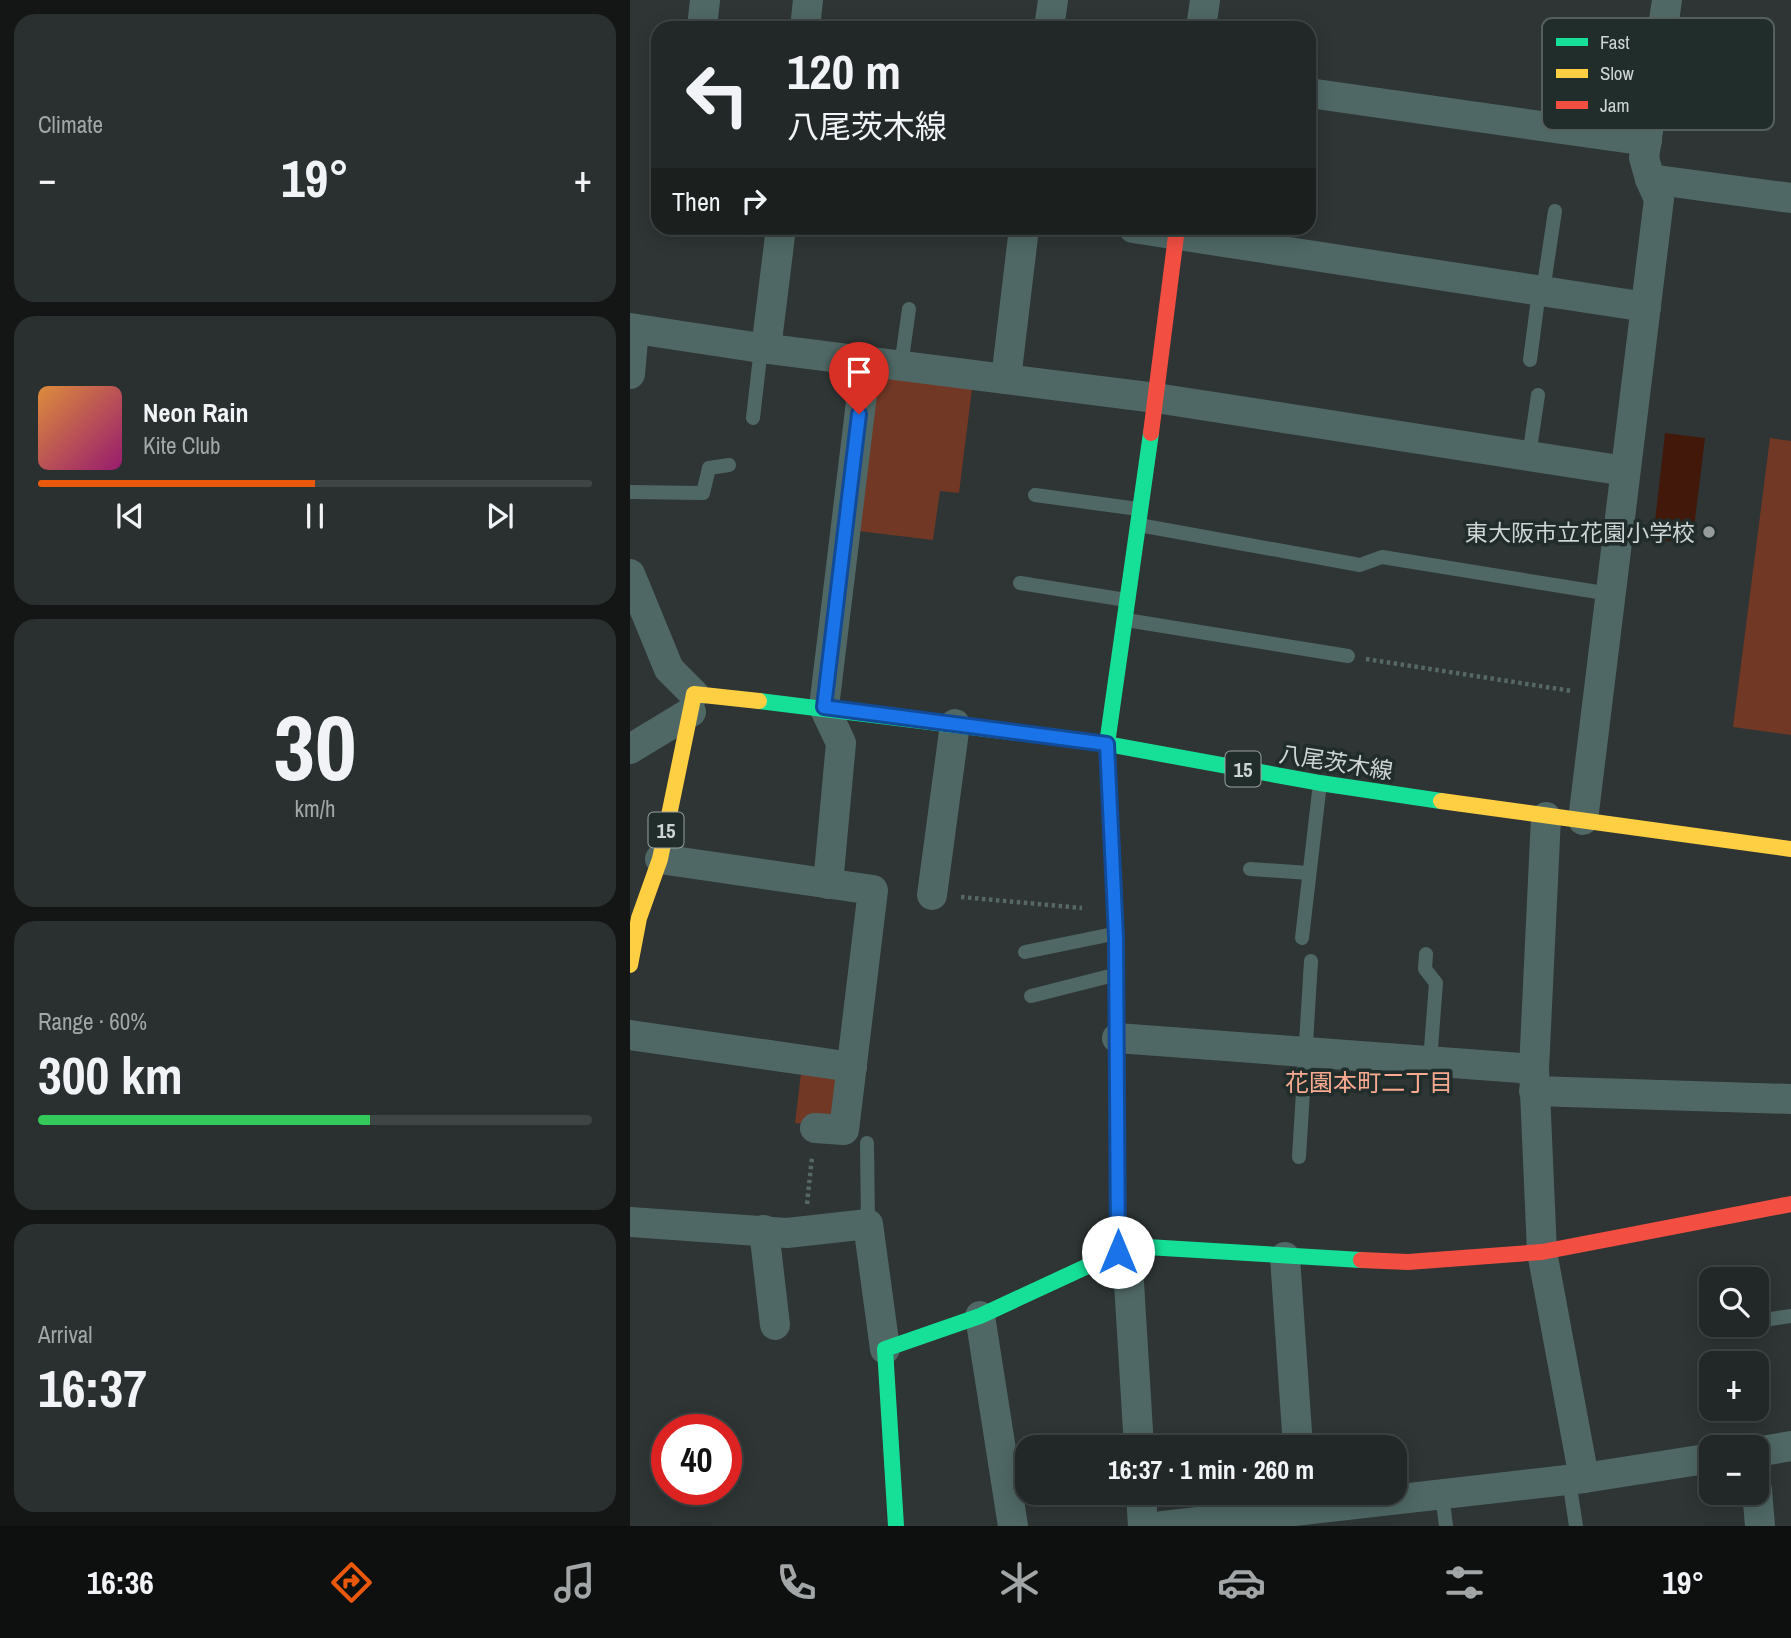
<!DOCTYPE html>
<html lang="en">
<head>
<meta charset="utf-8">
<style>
	:root { --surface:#222827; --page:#2a302f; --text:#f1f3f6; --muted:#a2a6a7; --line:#3f4444; --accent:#ea580c }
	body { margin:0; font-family:"Archivo Narrow","Noto Sans JP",sans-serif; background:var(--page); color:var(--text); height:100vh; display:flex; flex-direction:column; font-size:26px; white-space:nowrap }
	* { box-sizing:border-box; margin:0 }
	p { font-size:23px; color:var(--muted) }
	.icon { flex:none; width:38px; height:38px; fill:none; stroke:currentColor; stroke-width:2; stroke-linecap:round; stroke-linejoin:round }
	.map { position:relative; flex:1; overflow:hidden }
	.details { display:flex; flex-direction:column; gap:14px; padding:14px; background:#131615; width:630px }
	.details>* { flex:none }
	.guide { position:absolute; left:21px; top:21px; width:665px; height:214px; border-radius:21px; box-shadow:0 4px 18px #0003,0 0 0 2px var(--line); background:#222827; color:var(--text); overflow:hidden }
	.buttons { position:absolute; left:1069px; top:1267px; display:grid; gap:14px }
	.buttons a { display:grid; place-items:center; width:70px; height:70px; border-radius:14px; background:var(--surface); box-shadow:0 4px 18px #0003,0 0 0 2px var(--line); font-size:35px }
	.speed { position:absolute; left:21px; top:1414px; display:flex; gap:14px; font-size:35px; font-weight:700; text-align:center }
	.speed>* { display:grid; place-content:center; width:91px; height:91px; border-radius:50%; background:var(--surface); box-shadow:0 4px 18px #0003,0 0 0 2px var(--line); line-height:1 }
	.speed .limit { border:10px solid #d22; background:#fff; color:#111 }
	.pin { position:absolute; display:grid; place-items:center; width:60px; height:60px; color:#fff; margin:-72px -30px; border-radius:50% 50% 50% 0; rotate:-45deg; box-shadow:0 0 7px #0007 }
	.pin .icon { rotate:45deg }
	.me { position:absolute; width:77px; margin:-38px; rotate:0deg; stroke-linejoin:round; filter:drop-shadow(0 0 5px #0008) }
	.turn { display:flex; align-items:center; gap:24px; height:147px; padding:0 21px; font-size:32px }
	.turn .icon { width:91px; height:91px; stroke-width:2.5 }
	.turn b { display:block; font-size:49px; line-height:60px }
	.then { display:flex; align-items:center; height:66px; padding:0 21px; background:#0003; gap:14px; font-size:26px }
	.big { font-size:52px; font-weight:800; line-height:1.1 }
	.details .widget { flex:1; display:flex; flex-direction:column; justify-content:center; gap:10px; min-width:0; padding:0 24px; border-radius:21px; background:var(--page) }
	.details .dial { align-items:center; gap:0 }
	.dial b { font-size:91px; line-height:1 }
	.song { display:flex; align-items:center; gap:21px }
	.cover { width:84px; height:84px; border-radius:10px; background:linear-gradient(135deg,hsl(30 70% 55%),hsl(320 70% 35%)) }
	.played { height:7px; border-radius:4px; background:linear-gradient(90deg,var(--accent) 50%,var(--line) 50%) }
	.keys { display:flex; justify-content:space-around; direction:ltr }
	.heat { display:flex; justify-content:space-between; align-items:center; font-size:38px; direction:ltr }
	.charge { height:10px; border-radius:5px; background:linear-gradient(90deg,#34c759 60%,var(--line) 0) }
	.trip { position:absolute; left:385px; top:1435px; width:392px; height:70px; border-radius:21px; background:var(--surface); box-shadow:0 4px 18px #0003,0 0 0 2px var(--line); font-weight:800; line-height:70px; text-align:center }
	.menu { display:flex; height:112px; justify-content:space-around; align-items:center; background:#0e1010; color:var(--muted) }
	.menu .icon { width:49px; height:49px }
	.menu .current { color:var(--accent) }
	.menu b { font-size:32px; color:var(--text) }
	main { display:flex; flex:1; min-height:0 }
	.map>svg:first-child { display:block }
	.green { fill:#713826 }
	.water { fill:#41180a }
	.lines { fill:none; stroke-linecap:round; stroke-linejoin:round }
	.path { stroke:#566865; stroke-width:4.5; stroke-dasharray:3.5 3.5; stroke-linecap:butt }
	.lane { stroke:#4f6865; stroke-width:14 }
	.street { stroke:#4f6865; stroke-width:30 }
	.fast { stroke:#16e098; stroke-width:16 }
	.slow { stroke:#ffcf43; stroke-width:16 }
	.jam { stroke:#f24e42; stroke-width:16 }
	.route-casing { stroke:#114b97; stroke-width:18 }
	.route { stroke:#1a73e8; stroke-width:12 }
	.poi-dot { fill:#959c9b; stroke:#212d2b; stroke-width:2.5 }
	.labels { text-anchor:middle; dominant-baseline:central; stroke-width:7; stroke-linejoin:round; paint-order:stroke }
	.shield { fill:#212d2b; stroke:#99a2a1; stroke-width:2 }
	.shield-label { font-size:21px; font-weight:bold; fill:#cdd4d3 }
	.poi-label { font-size:23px; fill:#cdd4d3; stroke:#212d2b; text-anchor:end }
	.street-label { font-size:23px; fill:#cdd4d3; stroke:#212d2b }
	.neighbourhood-label { font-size:24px; fill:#f9aa91; stroke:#212d2b }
	.key { fill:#212d2b; stroke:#555f5d; stroke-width:2 }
	.key-label { font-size:19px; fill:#cdd4d3 }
</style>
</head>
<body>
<main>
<section class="details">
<div class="widget"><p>Climate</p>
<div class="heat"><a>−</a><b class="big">19°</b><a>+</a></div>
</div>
<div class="widget">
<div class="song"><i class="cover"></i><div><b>Neon Rain</b><p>Kite Club</p></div></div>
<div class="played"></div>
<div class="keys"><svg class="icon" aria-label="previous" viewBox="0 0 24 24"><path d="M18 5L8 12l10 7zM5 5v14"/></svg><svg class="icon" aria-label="pause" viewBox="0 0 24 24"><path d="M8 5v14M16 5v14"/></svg><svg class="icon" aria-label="next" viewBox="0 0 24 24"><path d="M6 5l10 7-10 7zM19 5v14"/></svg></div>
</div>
<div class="widget dial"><b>30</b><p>km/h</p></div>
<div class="widget"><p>Range · 60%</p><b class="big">300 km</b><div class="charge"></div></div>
<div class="widget"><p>Arrival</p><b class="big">16:37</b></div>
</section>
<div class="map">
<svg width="1161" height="1526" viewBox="0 0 1161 1526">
	<rect width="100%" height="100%" fill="#2e3534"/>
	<g class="green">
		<polygon points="249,370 343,381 329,493 310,491 303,540 228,531"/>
		<polygon points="1140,438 1161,441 1161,735 1103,727"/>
		<polygon points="172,1065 215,1071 208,1126 165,1123"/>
	</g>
	<polygon class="water" points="1035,433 1075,438 1062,544 1023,539"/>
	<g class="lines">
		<g class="path">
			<polyline points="55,228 120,235"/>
			<polyline points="736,659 942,691"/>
			<polyline points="331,897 452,908"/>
			<polyline points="177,1204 182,1157"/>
		</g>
		<g class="lane">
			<polyline points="913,291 925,211"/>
			<polyline points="900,360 909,291"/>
			<polyline points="271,366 279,309"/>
			<polyline points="123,418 131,348"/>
			<polyline points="899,456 908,395"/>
			<polyline points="0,492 73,493 79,468 99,465"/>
			<polyline points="405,495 508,509"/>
			<polyline points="509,525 730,565 752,557 980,594"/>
			<polyline points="390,583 496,600"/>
			<polyline points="496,620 718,656"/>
			<polyline points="620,869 679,873"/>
			<polyline points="672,938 690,783"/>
			<polyline points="395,952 483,934"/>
			<polyline points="796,954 795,969 806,983 800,1061"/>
			<polyline points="401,996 484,975"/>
			<polyline points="237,1143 238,1224"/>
			<polyline points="669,1157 681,961"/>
			<polyline points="1127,1321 1161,1316"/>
			<polyline points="1097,1327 1108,1325"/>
			<polyline points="939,1480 946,1526"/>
			<polyline points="812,1494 816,1526"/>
		</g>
		<g class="street">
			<polyline points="72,28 75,0"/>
			<polyline points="175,28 178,0"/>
			<polyline points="419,28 423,0"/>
			<polyline points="571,28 575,0"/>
			<polyline points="679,93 1017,141"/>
			<polyline points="1020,179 1161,198"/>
			<polyline points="503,228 1016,307"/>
			<polyline points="0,328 131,348 526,398 995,471"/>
			<polyline points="136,349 151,228"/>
			<polyline points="0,374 4,329"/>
			<polyline points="376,379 394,228"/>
			<polyline points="0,574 39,669 64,694"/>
			<polyline points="0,749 61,712"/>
			<polyline points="916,817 904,1069 912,1252 954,1478"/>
			<polyline points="953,820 1029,199 1020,179 1014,158 1037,0"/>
			<polyline points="30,859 243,890 214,1130 185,1128"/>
			<polyline points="198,884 211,743 194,707 236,361"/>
			<polyline points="302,895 325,724"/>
			<polyline points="0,1035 222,1067"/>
			<polyline points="487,1038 904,1069"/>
			<polyline points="904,1091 1161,1099"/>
			<polyline points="0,1222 157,1233 238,1224 255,1349"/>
			<polyline points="134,1230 145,1325"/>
			<polyline points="497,1250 509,1447"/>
			<polyline points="655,1257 668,1447"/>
			<polyline points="350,1316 383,1526"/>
			<polyline points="1127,1452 1161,1446"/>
			<polyline points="1127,1490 1130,1526"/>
			<polyline points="511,1493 513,1526"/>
			<polyline points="533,1526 954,1478 1082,1458"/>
		</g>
		<g class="fast">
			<polyline points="129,701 477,744 690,783 811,801"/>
			<polyline points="483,866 477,744 521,433"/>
			<polyline points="266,1526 255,1349 350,1316 488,1252 517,1247 731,1260"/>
		</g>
		<g class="slow">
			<polyline points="811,801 1161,849"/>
			<polyline points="483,866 486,937 488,1252"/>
			<polyline points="0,965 9,918 30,859 64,694 129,701"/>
		</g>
		<g class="jam">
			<polyline points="521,433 547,228"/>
			<polyline points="731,1260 778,1262 912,1252 1161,1204"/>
		</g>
	</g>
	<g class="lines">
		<g class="route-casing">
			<polyline id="route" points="229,414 194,707 477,744 486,937 488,1252"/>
		</g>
		<use href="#route" class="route"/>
	</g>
	<circle class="poi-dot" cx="1079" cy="532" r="7"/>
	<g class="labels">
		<g class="shield">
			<rect x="595.5" y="751.5" width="35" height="35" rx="5"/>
			<rect x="18.5" y="812.5" width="35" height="35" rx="5"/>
		</g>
		<g class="shield-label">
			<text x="613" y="769">15</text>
			<text x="36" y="830">15</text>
		</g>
		<g class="poi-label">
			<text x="1065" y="532">東大阪市立花園小学校</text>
		</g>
		<g class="street-label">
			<text transform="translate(706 762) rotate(9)">八尾茨木線</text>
		</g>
		<g class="neighbourhood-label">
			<text x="739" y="1082">花園本町二丁目</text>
		</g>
	</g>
	<rect x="912" y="18" width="232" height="112" rx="10" class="key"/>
	<rect x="926" y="38" width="32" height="8" fill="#16e098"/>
	<rect x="926" y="69" width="32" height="9" fill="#ffcf43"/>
	<rect x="926" y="101" width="32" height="8" fill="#f24e42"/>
	<g class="key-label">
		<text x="970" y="49">Fast</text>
		<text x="970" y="80">Slow</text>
		<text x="970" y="112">Jam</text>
	</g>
</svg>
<div class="buttons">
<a><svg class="icon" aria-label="search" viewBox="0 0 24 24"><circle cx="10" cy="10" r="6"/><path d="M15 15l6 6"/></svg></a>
<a>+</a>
<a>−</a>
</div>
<div class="speed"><div class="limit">40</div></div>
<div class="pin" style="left:229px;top:414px;background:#d93025"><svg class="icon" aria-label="arrive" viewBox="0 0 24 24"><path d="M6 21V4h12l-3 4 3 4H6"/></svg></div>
<svg class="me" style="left:488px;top:1252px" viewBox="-20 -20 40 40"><circle r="19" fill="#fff"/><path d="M0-13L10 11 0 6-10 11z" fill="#1a73e8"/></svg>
<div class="trip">16:37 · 1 min · 260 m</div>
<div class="guide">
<div class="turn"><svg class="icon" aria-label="left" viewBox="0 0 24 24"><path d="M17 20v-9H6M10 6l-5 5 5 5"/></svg><div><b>120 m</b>八尾茨木線</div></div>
<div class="then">Then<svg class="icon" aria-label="right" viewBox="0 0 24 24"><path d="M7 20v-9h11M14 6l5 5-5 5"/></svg></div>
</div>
</div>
</main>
<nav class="menu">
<b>16:36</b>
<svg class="icon current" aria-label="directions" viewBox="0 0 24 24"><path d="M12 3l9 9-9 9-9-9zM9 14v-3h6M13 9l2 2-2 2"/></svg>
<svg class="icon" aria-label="music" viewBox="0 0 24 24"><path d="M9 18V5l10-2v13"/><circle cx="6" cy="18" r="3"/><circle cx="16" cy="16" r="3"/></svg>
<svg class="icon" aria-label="phone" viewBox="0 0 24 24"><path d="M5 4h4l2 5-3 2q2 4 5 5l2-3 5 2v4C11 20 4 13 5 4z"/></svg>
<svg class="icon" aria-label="climate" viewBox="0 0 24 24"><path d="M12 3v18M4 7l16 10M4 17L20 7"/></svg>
<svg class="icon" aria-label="car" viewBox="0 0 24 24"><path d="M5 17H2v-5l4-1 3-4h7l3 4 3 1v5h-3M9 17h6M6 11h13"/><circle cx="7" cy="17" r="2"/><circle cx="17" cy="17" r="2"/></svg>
<svg class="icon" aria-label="filters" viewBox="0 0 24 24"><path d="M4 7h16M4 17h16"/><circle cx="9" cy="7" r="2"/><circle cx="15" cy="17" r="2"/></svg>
<b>19°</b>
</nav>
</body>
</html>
